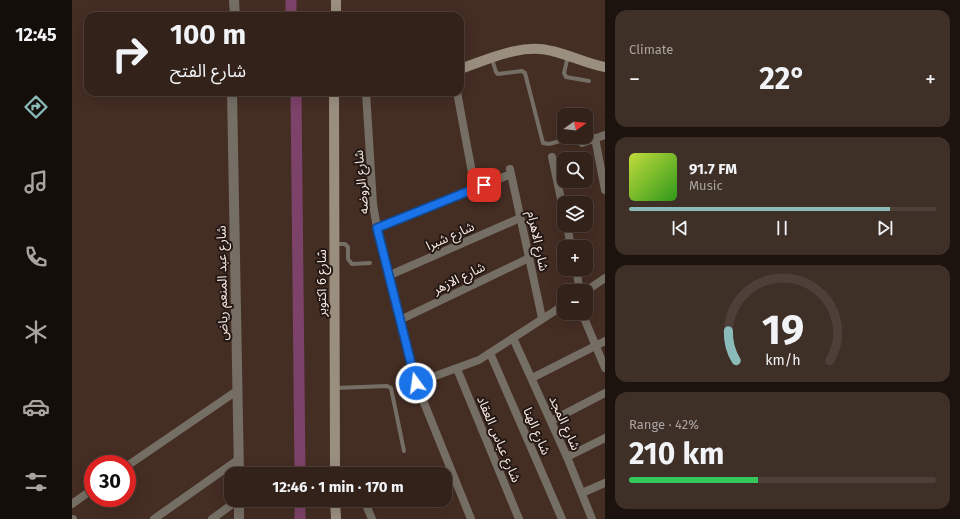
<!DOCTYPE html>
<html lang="en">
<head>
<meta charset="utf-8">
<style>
	:root { --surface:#33221a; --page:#3e2f27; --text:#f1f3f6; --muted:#a9a4a2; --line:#4e3f39; --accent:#8bbbb9 }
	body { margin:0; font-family:"Fira Sans","Noto Sans Arabic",sans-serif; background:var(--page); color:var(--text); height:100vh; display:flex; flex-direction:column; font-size:15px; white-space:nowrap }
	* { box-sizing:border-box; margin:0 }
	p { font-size:13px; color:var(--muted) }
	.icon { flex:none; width:22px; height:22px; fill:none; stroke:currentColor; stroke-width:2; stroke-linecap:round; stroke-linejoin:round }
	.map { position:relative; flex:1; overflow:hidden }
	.panel { display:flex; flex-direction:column; gap:10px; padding:10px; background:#1c130e; width:355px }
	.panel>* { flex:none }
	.guide { position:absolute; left:12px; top:12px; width:380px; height:84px; border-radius:12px; box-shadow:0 4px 16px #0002,0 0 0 1px var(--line); background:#33221a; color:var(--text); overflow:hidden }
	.needle { width:26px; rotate:76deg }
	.buttons { position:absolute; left:485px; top:108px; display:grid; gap:8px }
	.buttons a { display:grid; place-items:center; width:36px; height:36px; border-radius:8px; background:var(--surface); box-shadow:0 4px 16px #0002,0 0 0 1px var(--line); font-size:20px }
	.speed { position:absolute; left:12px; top:455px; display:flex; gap:8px; font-size:20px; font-weight:700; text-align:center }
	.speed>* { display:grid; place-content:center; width:52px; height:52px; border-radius:50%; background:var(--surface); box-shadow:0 4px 16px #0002,0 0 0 1px var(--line); line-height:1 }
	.speed .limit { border:6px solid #d22; background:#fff; color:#111 }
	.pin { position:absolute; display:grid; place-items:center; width:34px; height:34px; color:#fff; margin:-17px; border-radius:8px; box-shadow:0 2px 6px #0006 }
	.me { position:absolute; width:44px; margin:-22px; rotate:346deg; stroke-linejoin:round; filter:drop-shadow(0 0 3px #0008) }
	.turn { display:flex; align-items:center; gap:14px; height:84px; padding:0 20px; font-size:18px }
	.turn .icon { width:52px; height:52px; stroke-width:2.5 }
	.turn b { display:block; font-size:28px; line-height:34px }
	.big { font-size:30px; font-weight:700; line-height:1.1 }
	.panel .card { flex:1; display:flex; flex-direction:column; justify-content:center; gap:6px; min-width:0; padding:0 14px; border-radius:12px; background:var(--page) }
	.panel .dial { align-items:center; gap:0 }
	.dial svg { height:104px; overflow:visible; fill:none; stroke:var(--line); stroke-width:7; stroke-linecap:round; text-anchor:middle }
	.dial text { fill:var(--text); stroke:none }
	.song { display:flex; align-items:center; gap:12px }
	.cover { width:48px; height:48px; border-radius:6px; background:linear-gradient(135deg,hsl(70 70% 55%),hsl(110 70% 35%)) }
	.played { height:4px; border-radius:2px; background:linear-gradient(90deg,var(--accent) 85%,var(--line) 85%) }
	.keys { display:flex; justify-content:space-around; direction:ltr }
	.heat { display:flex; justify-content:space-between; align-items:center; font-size:22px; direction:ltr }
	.charge { height:6px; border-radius:3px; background:linear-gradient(90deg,#34c759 42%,var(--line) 0) }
	.trip { position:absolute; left:152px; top:467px; width:228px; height:40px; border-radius:12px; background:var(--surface); box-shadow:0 4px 16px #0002,0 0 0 1px var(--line); font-weight:700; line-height:40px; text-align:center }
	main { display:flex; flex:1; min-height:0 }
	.tab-bar { display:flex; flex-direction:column; width:72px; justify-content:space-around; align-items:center; background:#140e0a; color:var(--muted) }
	.tab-bar .icon { width:28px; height:28px }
	.tab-bar .current { color:var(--accent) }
	.tab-bar b { font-size:18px; color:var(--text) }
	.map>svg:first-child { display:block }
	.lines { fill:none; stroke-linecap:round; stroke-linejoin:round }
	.canal { stroke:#7d4269; stroke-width:11 }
	.service { stroke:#756e64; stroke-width:4 }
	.minor { stroke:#756e64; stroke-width:8 }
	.tertiary { stroke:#756e64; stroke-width:10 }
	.secondary { stroke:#9a8f7f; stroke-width:10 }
	.route-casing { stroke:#114b97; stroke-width:10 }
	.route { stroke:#1a73e8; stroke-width:7 }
	.labels { text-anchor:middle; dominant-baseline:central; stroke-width:4; stroke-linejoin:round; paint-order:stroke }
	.street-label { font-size:13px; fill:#faebe4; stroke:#231814 }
</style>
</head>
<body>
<main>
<nav class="tab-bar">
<b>12:45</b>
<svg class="icon current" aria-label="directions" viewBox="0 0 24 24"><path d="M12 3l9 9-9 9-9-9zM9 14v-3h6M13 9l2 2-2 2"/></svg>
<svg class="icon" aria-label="music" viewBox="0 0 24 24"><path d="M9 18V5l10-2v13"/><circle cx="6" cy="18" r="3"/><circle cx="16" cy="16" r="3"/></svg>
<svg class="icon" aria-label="phone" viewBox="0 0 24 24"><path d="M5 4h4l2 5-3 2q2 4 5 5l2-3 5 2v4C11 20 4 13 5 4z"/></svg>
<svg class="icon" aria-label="climate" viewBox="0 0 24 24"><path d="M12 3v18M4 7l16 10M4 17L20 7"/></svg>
<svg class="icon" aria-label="car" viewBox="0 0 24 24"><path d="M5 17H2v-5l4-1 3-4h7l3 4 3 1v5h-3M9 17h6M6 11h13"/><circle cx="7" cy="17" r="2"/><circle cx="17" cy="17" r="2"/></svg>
<svg class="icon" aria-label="filters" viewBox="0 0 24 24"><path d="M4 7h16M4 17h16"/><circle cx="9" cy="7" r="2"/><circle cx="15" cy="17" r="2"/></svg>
</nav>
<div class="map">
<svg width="533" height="519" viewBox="0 0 533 519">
	<rect width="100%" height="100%" fill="#442d23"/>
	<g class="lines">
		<g class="canal">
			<polyline points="219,0 219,16"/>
			<polyline points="224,92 228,474"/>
			<polyline points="228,500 228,519"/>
		</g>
		<g class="service">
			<polyline points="496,56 492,73 494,77 517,81"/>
			<polyline points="420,59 424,72 426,74 450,71 453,73 471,143 477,144 503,137"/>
			<polyline points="262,244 273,244 276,247 276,259 280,264 298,263"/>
			<polyline points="263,388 315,386 319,388 332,451"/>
		</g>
		<g class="minor">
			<polyline points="294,92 301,204 305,228 344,383 399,519"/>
			<polyline points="385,92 401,178"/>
			<polyline points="523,138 533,190"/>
			<polyline points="510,143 533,135"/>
			<polyline points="480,157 492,213"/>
			<polyline points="438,169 470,318"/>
			<polyline points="495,225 499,247"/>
			<polyline points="305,228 439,174"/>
			<polyline points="504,269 508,291"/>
			<polyline points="318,275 448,218"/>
			<polyline points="514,291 533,278"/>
			<polyline points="510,313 533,368"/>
			<polyline points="328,320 457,258"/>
			<polyline points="441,338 495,457 520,519"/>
			<polyline points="418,353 490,519"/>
			<polyline points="385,369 447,519"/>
			<polyline points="460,378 533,341"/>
			<polyline points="344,383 407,360 492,305"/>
			<polyline points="479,421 533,393"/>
			<polyline points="495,457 533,438"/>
			<polyline points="55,466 166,390"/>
			<polyline points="510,493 533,483"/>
			<polyline points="292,500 300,519"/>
			<polyline points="0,504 21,489"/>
			<polyline points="0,519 1,519"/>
			<polyline points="82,519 167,459"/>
			<polyline points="140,519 166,500"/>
		</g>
		<g class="tertiary">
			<polyline points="162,0 163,16"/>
			<polyline points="160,92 167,474"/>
			<polyline points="167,500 167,519"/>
		</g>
		<g class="secondary">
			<polyline points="264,16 264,0"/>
			<path d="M388,69c29,-10 61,-26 92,-18 18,4 35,13 53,16"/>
			<polyline points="262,92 263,474"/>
			<polyline points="263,500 264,519"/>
		</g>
	</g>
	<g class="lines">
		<g class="route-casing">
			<polyline id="route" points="344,383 305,228 412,185"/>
		</g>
		<use href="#route" class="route"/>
	</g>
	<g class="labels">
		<g class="street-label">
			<text transform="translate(289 182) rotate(-95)">شارع الروضه</text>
			<text transform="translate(378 236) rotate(-24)">شارع شبرا</text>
			<text transform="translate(466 241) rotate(78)">شارع الاهرام</text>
			<text transform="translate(387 278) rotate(-26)">شارع الازهر</text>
			<text transform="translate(150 283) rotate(-91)">شارع عبد المنعم رياض</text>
			<text transform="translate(249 283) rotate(-90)">شارع 6 اكتوبر</text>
			<text transform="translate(493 423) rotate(66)">شارع المجد</text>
			<text transform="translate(465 431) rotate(67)">شارع الهنا</text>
			<text transform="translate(427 439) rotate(67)">شارع عباس العقاد</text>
		</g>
	</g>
</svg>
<div class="buttons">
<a><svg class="needle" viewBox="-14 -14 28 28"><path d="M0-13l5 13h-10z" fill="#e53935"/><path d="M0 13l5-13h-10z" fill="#a9a4a2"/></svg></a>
<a><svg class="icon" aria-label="search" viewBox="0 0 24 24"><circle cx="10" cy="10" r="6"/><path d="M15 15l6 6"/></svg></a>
<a><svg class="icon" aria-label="layers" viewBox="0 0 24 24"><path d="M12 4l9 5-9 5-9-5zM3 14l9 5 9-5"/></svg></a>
<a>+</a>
<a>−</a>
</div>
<div class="speed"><div class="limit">30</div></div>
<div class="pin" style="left:412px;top:185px;background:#d93025"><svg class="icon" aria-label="arrive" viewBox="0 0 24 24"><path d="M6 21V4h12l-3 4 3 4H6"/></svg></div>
<svg class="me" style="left:344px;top:383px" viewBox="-20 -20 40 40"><circle r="17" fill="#1a73e8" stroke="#fff" stroke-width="3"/><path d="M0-11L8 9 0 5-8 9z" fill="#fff"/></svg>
<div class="trip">12:46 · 1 min · 170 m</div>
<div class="guide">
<div class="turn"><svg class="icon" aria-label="right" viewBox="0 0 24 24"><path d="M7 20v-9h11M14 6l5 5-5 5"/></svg><div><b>100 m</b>شارع الفتح</div></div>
</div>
</div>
<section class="panel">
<div class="card"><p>Climate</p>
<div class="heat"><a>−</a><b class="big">22°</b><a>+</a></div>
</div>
<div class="card">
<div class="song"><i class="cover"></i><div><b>91.7 FM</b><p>Music</p></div></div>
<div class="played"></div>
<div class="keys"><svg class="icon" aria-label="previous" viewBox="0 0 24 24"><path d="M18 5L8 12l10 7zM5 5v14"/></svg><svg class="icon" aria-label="pause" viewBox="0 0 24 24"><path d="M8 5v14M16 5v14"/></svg><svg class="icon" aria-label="next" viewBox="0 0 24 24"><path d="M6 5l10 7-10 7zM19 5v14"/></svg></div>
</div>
<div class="card dial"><svg viewBox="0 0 100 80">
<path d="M14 69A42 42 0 1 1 86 69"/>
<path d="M14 69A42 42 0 0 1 8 46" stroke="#8bbbb9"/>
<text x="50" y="56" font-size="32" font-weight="700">19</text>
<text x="50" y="72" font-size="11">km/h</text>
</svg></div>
<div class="card"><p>Range · 42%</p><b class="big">210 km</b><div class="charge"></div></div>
</section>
</main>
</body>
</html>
